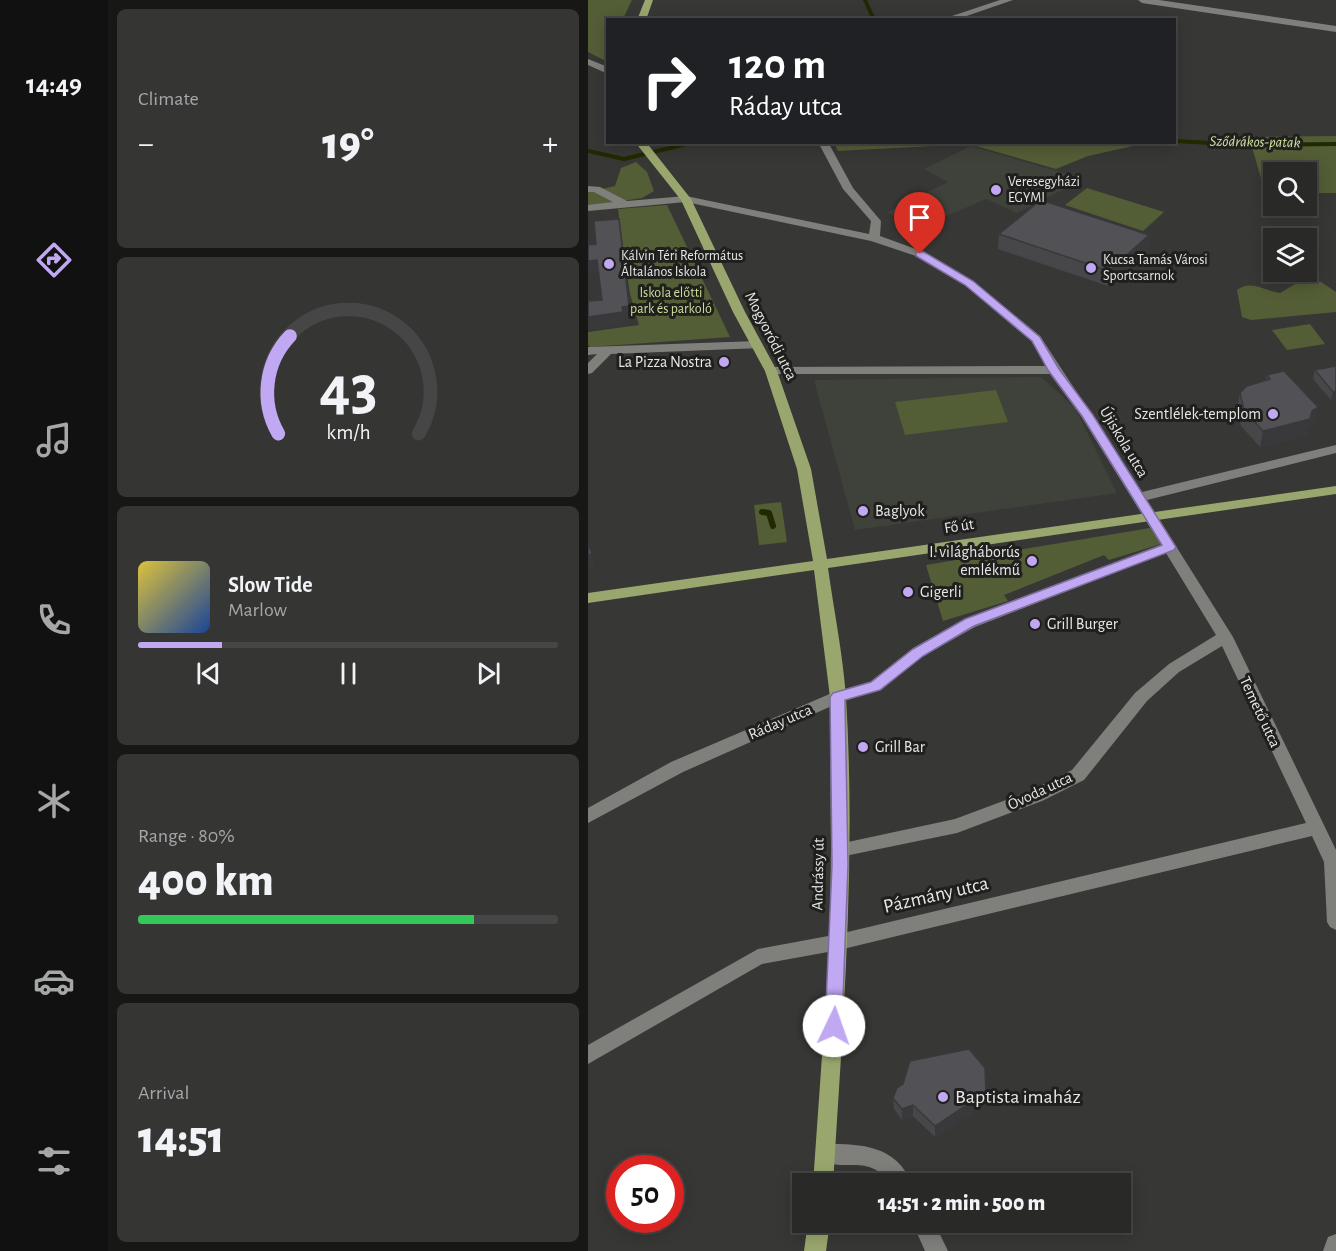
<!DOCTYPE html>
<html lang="en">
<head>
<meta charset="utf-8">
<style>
	:root { --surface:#292a28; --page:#353634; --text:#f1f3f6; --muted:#a5a7a8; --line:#454645; --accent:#c1a8f3 }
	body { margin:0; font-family:"Alegreya Sans",sans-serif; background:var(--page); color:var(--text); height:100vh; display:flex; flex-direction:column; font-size:22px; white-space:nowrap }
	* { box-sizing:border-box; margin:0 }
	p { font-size:20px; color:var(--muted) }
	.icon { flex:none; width:33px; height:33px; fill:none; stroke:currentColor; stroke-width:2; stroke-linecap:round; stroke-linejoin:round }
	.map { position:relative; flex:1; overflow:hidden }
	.panel { display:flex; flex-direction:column; gap:9px; padding:9px; background:#171716; width:480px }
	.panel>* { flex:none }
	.banner { position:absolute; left:18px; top:18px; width:570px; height:126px; border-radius:0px; box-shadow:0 3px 15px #0003,0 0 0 2px var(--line); background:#202124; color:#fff; overflow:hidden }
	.tools { position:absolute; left:675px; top:162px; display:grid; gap:12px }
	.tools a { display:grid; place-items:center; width:54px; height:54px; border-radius:0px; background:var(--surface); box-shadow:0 3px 15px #0003,0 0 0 2px var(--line); font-size:30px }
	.speed { position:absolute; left:18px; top:1155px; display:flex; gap:12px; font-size:30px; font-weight:700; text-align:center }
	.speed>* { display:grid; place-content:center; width:78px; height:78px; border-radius:50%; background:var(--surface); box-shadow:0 3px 15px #0003,0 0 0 2px var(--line); line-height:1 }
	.speed .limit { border:9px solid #d22; background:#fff; color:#111 }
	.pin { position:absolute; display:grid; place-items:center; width:51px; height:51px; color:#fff; margin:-62px -26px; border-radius:50% 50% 50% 0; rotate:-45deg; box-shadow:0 0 6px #0007 }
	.pin .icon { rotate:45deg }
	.me { position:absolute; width:66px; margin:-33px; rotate:3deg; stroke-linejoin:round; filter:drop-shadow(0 0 4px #0008) }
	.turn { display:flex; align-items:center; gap:21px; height:126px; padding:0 24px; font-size:27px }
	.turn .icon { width:78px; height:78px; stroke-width:2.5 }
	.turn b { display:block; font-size:42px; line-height:51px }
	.big { font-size:45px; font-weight:800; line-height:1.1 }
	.panel .tile { flex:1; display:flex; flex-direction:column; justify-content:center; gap:9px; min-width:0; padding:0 21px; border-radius:9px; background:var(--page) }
	.panel .dial { align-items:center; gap:0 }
	.dial svg { height:156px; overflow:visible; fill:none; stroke:var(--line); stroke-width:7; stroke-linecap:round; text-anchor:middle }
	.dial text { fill:var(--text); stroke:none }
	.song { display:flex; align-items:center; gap:18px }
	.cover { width:72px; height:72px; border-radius:9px; background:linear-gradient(135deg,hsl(50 70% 55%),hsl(220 70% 35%)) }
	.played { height:6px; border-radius:3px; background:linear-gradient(90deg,var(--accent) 20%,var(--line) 20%) }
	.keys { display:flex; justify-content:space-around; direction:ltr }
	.heat { display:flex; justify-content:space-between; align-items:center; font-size:33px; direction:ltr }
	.charge { height:9px; border-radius:4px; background:linear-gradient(90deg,#34c759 80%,var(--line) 0) }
	.trip { position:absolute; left:204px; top:1173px; width:339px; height:60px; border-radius:0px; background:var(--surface); box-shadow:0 3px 15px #0003,0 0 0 2px var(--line); font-weight:800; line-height:60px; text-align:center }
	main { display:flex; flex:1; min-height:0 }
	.dock { display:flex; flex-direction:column; width:108px; justify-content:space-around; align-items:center; background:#101110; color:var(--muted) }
	.dock .icon { width:42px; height:42px }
	.dock .current { color:var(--accent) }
	.dock b { font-size:27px; color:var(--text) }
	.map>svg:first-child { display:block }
	.built { fill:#3f423a }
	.green { fill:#535d36 }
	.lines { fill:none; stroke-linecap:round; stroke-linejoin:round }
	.stream-far1 { stroke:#212900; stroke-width:4 }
	.stream { stroke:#212900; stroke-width:6 }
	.minor { fill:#7f807c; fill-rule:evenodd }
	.major { fill:#99a76e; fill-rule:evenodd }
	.wall { fill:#474649 }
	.shaded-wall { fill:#39393c }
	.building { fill:#525155; stroke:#39393c; stroke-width:1.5 }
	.route { fill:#c1a8f3; stroke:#7d6d9e; stroke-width:1.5 }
	.poi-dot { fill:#c1a8f3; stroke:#1f1f1e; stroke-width:2 }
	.labels { text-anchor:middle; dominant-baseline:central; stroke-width:6; stroke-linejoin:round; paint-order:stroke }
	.far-poi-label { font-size:14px; fill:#e7e8e6; stroke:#1f1f1e; text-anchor:start }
	.far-park-label { font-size:14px; fill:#cddf99; stroke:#1f1f1e }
	.far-water-label { font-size:15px; font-style:italic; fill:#d0e39d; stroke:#1f1f1e }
	.street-label { font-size:16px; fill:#e7e8e6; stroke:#1f1f1e }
	.poi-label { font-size:16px; fill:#e7e8e6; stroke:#1f1f1e; text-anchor:start }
	.near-street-label { font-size:20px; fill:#e7e8e6; stroke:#1f1f1e }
	.near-poi-label { font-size:20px; fill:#e7e8e6; stroke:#1f1f1e; text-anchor:start }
</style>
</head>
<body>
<main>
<nav class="dock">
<b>14:49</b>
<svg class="icon current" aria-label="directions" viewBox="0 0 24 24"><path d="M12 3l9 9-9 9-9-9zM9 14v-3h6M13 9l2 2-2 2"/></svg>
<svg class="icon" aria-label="music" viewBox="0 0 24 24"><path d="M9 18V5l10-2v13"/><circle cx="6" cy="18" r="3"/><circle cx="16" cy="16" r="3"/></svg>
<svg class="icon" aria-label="phone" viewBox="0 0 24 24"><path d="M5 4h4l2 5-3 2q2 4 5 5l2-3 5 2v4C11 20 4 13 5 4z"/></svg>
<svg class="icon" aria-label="climate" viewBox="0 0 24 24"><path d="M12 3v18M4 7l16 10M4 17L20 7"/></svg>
<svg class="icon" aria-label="car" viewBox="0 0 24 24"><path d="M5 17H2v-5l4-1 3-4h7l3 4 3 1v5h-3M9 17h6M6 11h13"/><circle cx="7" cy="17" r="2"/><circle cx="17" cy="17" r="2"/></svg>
<svg class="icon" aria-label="filters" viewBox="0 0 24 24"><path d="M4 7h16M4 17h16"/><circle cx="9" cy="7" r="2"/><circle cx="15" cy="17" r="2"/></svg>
</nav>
<section class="panel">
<div class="tile"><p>Climate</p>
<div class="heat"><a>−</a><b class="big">19°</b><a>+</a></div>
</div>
<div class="tile dial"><svg viewBox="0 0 100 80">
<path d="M14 69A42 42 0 1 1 86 69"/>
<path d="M14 69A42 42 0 0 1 20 19" stroke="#c1a8f3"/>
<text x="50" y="56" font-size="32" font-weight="700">43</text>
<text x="50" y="72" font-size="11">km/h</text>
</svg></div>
<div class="tile">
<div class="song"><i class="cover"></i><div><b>Slow Tide</b><p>Marlow</p></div></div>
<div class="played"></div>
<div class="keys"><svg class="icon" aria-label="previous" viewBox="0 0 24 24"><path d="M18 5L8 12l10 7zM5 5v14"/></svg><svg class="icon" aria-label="pause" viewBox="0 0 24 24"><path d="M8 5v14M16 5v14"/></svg><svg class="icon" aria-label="next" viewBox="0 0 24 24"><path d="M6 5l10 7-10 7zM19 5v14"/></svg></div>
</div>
<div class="tile"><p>Range · 80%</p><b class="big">400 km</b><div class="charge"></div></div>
<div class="tile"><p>Arrival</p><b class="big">14:51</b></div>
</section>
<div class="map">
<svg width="748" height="1251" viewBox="0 0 748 1251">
	<rect width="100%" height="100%" fill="#373835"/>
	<g class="built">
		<polygon points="383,146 496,179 429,213 398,199 326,230 299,212 360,182 336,169"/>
		<polygon points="453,377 487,408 529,493 267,530 226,380"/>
	</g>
	<g class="green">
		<polygon points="0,0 44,0 35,19 20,20 19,53 16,60 0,52"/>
		<polygon points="748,136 748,193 719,193 718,172 686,172 685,192 677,192 661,137"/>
		<polygon points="544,143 545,146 500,156 468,169 381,144 250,151 246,143"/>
		<polygon points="48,162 59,172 66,191 54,198 0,206 0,192 27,186 33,168"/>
		<polygon points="499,188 576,212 555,231 477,205"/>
		<polygon points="79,205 142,337 2,347 0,345 0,332 51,325 42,294 38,267 43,266 42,263 39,263 41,254 36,254 30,209"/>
		<path d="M725,280l8,2 15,10v20l-85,8 -9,-3 -5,-27c14,-11 28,1 43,3l15,-9z"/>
		<polygon points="722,324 737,344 699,350 684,330"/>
		<polygon points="408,390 420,422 317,435 307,402"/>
		<polygon points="193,502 199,542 171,545 166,505"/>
		<polygon points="562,528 573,544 521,560 516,555 416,595 420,601 355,621 338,565"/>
	</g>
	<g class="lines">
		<g class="stream-far1">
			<polyline points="277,0 286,20"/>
			<polyline points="586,141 662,145 748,144"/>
			<polyline points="0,151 36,159 107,142"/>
		</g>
		<polyline class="stream" points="174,512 181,513 185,526"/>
		<g class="minor">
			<polygon points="412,0 425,0 367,20 352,20"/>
			<polygon points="550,0 571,0 748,26 748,32 554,3"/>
			<polygon points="0,59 20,67 20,74 0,65"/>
			<polygon points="230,142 240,142 265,188 293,221 292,236 336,252 385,281 452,336 554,492 748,445 748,453 559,500 645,637 748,850 748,930 742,927 739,922 736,862 724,836 251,950 174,964 0,1064 0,1045 170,949 251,934 718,823 634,646 591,672 559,701 496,780 454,801 369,833 252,857 246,855 243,850 246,845 367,819 442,791 484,770 547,693 581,664 628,635 578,553 387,627 335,656 293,690 255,701 95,772 0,823 0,808 83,762 244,693 282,682 325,648 377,619 573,545 493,416 462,374 179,374 177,371 183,367 458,366 443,341 377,285 328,256 283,241 98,202 0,211 0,205 25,202 6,192 0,192 0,186 12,187 39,201 98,196 281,234 283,221 255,189"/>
			<polygon points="169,341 173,342 173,348 23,354 4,373 0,374 0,363 9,354 0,355 0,347"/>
			<path d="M238,1144c36,0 70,1 86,40h-22c-20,-31 -45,-12 -71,-23l-3,-7 3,-7z"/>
			<polygon points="324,1222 346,1222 360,1251 337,1251"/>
			<polygon points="748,1234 748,1251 735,1251 740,1237"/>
		</g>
		<g class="major">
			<polygon points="57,0 65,0 58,20 49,20"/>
			<path d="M47,142h11l45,57 54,113 32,59 34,98 16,90 509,-73v8l-508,74c6,43 15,87 18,130 10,162 -3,324 -13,486h-20l17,-242 1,-92 -1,-153 -16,-127 -226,33v-10l225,-32 -16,-92 -32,-98 -32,-59 -52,-112z"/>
			<polygon points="220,1222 242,1222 238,1251 216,1251"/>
		</g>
	</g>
	<g class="wall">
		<polygon points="411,234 561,235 560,250 520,286 410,249"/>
		<polygon points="748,366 748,399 743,400 725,379 727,370"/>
		<polygon points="679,375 727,423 721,426 719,435 672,447 653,426 649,409 652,393 678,380"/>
		<polygon points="305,1098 398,1104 347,1137 325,1116 314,1120 306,1109"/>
	</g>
	<g class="shaded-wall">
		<polygon points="31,219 44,319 37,320 38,325 0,330 0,317 34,307"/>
		<polygon points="561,235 560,250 520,286 521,271"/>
		<polygon points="9,260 12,272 0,274 0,261"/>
		<polygon points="748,391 748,399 743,400 745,392"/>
		<polygon points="730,407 727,423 721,426 719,435 672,447 675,431 724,411"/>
		<polygon points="4,554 7,566 0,568 0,555"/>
		<polygon points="398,1092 398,1104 347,1137 347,1126"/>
		<polygon points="325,1105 325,1116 314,1120 314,1109"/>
	</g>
	<g class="building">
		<polygon points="453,200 561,235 521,271 411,234"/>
		<polygon points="31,219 41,306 34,307 35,312 0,317 0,301 14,300 9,260 0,261 0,245 8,244 6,221"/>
		<polygon points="748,366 748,391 745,392 727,370"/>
		<polygon points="696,371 730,407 724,411 722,419 675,431 656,410 652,393 659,386 682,379 679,375"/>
		<polygon points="0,543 4,554 0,555"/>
		<polygon points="381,1049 397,1068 398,1092 347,1126 325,1105 314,1109 305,1098 309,1088 315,1084 322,1061"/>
	</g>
	<polygon class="route" points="328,252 336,252 385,281 452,337 471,369 505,415 588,547 586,550 386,626 335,656 292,690 257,700 260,865 254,1026 252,1031 246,1033 239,1031 237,1026 244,865 242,697 245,693 283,682 325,649 377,619 574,545 494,416 460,370 444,341 377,285 328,256"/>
	<g class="poi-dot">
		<circle cx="408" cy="190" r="6"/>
		<circle cx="21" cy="264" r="6"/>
		<circle cx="503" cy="268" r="6"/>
		<circle cx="136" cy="362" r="6"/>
		<circle cx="685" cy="414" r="6"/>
		<circle cx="275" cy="511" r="6"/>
		<circle cx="444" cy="561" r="6"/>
		<circle cx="320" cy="592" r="6"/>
		<circle cx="447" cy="624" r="6"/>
		<circle cx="275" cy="747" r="6"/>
		<circle cx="355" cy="1097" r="6"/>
	</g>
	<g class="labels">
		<g class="far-poi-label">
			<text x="420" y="182">Veresegyházi<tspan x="420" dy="16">EGYMI</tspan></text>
			<text x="33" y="256">Kálvin Téri Református<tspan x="33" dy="16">Általános Iskola</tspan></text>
			<text x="515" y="260">Kucsa Tamás Városi<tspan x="515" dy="16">Sportcsarnok</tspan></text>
		</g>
		<g class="far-park-label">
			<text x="83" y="293">Iskola előtti<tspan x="83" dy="16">park és parkoló</tspan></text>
		</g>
		<g class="far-water-label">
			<text transform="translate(667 142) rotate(1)">Sződrákos-patak</text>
		</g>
		<g class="street-label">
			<text transform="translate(183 336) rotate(63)">Mogyoródi utca</text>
			<text transform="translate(536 442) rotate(59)">Újiskola utca</text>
			<text transform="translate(371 526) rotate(-9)">Fő út</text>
			<text transform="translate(672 712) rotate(65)">Temető utca</text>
			<text transform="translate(192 722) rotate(-23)">Ráday utca</text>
			<text transform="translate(452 791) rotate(-25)">Óvoda utca</text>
			<text transform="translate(230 874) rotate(-89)">Andrássy út</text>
		</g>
		<g class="poi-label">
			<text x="124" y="362" text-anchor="end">La Pizza Nostra</text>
			<text x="673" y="414" text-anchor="end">Szentlélek-templom</text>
			<text x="287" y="511">Baglyok</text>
			<text x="432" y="552" text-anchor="end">I. világháborús<tspan x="432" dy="18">emlékmű</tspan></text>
			<text x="332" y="592">Gigerli</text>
			<text x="459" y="624">Grill Burger</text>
			<text x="287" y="747">Grill Bar</text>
		</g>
		<g class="near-street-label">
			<text transform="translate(348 895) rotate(-13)">Pázmány utca</text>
		</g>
		<g class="near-poi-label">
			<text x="367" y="1097">Baptista imaház</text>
		</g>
	</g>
</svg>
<div class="tools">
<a><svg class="icon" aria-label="search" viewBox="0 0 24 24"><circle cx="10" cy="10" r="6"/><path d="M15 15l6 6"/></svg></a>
<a><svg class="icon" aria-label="layers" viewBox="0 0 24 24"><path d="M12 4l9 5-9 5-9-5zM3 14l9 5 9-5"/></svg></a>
</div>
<div class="speed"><div class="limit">50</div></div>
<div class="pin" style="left:332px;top:254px;background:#d93025"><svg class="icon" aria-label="arrive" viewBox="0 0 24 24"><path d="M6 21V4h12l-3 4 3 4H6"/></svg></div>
<svg class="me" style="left:246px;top:1026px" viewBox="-20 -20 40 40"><circle r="19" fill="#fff"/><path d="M0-13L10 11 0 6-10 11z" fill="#c1a8f3"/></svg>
<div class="trip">14:51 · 2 min · 500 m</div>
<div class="banner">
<div class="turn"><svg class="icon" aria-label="right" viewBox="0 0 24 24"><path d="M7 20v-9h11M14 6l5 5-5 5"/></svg><div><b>120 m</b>Ráday utca</div></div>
</div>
</div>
</main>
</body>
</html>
